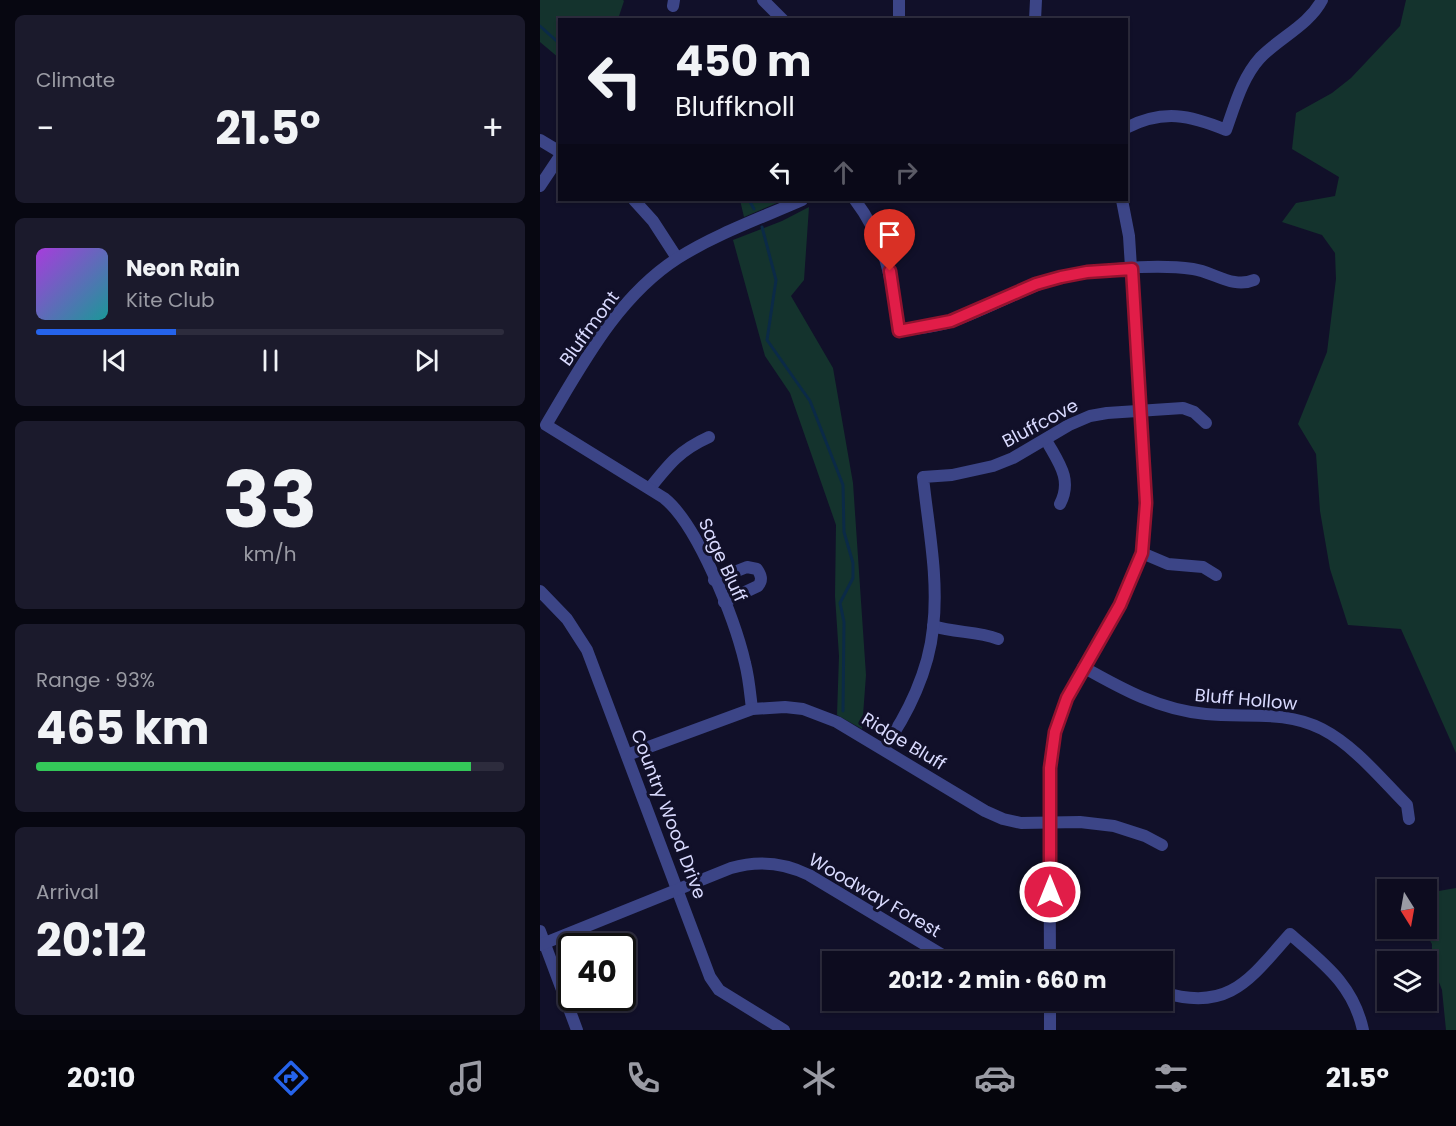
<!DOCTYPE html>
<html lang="en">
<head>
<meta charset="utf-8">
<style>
	:root { --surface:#0d0c1f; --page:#1b1a2c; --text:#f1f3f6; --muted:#9a9ba4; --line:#2d2c3d; --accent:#2563eb }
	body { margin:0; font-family:Poppins,sans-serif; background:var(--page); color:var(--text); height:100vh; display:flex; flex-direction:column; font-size:22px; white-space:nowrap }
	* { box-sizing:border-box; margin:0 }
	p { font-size:20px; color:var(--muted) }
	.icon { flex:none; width:33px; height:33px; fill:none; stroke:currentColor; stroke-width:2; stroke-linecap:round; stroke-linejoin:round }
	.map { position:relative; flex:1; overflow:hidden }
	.panel { display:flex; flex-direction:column; gap:15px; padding:15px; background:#070711; width:540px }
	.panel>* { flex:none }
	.guide { position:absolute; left:18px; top:18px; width:570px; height:183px; border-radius:0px; box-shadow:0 2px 4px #0004,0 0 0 2px var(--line); background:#0d0c1f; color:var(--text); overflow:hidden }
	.needle { width:39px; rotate:169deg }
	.buttons { position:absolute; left:837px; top:879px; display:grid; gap:12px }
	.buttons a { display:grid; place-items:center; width:60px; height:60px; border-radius:0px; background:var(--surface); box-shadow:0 2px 4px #0004,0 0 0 2px var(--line); font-size:30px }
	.speed { position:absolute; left:18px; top:933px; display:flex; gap:12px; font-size:30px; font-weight:700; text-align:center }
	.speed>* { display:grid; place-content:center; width:78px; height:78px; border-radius:50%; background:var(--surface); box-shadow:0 2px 4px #0004,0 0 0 2px var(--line); line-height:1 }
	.speed .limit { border:3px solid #111; border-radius:9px; background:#fff; color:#111 }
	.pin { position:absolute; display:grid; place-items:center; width:51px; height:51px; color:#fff; margin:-62px -26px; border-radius:50% 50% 50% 0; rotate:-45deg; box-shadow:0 0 6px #0007 }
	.pin .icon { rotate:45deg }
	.me { position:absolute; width:66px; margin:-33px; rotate:0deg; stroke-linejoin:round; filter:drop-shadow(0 0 4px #0008) }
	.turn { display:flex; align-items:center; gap:21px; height:126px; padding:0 18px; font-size:27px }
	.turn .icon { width:78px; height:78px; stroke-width:2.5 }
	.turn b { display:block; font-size:42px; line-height:51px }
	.lanes { display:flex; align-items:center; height:57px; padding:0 18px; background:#0003; justify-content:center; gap:30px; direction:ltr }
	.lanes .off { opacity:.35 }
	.big { font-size:45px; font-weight:700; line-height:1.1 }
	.panel .card { flex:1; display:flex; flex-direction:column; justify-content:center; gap:9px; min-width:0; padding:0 21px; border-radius:9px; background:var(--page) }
	.panel .dial { align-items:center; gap:0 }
	.dial b { font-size:78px; line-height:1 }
	.song { display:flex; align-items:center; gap:18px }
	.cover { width:72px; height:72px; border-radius:9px; background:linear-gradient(135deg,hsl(280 70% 55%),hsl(180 70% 35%)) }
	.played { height:6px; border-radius:3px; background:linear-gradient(90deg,var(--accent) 30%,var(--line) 30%) }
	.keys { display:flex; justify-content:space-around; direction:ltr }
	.heat { display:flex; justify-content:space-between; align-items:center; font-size:33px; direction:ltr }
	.charge { height:9px; border-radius:4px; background:linear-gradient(90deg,#34c759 93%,var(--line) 0) }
	.trip { position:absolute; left:282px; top:951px; width:351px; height:60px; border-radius:0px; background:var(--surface); box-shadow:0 2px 4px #0004,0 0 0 2px var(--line); font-weight:700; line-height:60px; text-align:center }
	.tab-bar { display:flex; height:96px; justify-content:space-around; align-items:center; background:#05050c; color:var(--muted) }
	.tab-bar .icon { width:42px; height:42px }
	.tab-bar .active { color:var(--accent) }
	.tab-bar b { font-size:27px; color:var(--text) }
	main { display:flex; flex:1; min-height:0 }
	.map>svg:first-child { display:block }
	.green { fill:#14332d }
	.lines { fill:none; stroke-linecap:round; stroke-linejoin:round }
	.stream { stroke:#0b2a47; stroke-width:3 }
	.minor { stroke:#3c4587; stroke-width:12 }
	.route-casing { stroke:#92132f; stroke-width:15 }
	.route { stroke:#e11d48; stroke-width:10 }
	.labels { text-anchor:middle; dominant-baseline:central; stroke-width:6; stroke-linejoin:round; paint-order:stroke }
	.street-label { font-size:18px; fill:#d9dafe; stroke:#111029 }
</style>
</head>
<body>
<main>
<section class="panel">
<div class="card"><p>Climate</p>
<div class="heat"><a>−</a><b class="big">21.5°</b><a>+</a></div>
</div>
<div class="card">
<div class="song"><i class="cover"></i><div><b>Neon Rain</b><p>Kite Club</p></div></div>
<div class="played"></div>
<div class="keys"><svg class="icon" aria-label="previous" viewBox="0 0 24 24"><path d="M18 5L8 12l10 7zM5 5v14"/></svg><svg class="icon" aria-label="pause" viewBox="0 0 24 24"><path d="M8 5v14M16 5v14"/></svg><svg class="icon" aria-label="next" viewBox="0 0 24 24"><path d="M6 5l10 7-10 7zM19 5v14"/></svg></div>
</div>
<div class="card dial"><b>33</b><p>km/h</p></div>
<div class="card"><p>Range · 93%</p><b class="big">465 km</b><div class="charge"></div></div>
<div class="card"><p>Arrival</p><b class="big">20:12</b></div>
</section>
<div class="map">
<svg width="916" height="1030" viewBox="0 0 916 1030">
	<rect width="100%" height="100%" fill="#111029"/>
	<g class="green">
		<polygon points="0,0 83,0 84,1 78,19 20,20 19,58 0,42"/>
		<polygon points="866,0 916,0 916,753 861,629 808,625 790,569 780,511 776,454 758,424 787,352 796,279 795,253 782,235 742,222 756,203 795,196 799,177 752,149 756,113 792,93 811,78 860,26"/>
		<polygon points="200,200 244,200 204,217"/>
		<polygon points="269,207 264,280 251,296 293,368 313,483 326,675 322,729 297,715 299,656 295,596 296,525 250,393 225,356 193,240 242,221"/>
		<polygon points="916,888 916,1030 906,1030 902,990 892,964 892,944 883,929 886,928 887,893"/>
	</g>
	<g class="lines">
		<g class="stream">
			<polyline points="0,26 20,44"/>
			<polyline points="209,200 214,209"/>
			<polyline points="222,227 236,280 227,340 270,401 303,485 304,532 313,563 313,578 300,603 304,622 303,711"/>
		</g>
		<g class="minor">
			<polyline points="223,0 243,20"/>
			<polyline points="359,0 359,20"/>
			<polyline points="133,6 134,0"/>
			<polyline points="495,20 496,0"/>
			<path d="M586,128c37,-19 64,-13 100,2 9,-25 16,-52 34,-72 19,-20 49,-33 62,-58"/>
			<polyline points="0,140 20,152"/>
			<polyline points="0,186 20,156"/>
			<polyline points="94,200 113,221 137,258"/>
			<path d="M315,200c31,41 37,81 44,131 18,-3 37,-4 54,-10 46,-16 85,-43 134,-49 34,-4 72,-8 106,-3 21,3 40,20 61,11"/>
			<path d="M506,440c12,22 27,39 14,64"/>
			<path d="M110,488c19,-24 30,-38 59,-51"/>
			<polyline points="602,553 628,564 663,567 676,575"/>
			<path d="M174,580l33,-13 10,2c4,6 6,11 1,17l-34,16"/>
			<polyline points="0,591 27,619 47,650 170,977 179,990 244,1030"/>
			<path d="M393,626c22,7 44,5 65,13"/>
			<path d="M543,667c39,22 77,43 123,47 40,4 79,-4 116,15 33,17 59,50 85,76l2,14"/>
			<path d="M212,709c-2,-16 -3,-31 -7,-46 -10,-43 -47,-138 -81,-165l-118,-73c36,-60 71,-128 132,-167 38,-24 83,-40 124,-58"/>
			<path d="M343,749c25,-34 46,-79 50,-121 6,-50 -5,-102 -10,-151l29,-2 41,-9 20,-8 56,-33 21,-9 17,-3 76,-5 11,4 12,11"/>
			<polyline points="87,755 212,709 245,707 263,709 297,722 445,811 463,819 481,823 540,822 574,826 605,836 622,845"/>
			<polyline points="0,931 37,1030"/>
			<path d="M0,945l191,-77c27,-8 52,-6 78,7l145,87"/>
			<polyline points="510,962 509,768 515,732 527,698 580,605 602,553 606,503 589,236 582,200"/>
			<path d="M622,992c67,21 88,-13 128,-58 33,29 63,50 73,96"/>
			<polyline points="510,1030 510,1000"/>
		</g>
	</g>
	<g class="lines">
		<g class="route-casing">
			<polyline id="route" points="350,271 359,331 411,321 496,284 521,277 547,272 592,269 606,503 602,553 580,605 527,698 515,732 510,768 510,892"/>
		</g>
		<use href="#route" class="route"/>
	</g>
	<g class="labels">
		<g class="street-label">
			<text transform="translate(49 328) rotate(-54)">Bluffmont</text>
			<text transform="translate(500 423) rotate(-28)">Bluffcove</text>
			<text transform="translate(183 560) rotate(65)">Sage Bluff</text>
			<text transform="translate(706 699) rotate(5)">Bluff Hollow</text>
			<text transform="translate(364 741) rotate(31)">Ridge Bluff</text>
			<text transform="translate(129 814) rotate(69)">Country Wood Drive</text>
			<text transform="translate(335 895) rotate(30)">Woodway Forest</text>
		</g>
	</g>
</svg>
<div class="buttons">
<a><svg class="needle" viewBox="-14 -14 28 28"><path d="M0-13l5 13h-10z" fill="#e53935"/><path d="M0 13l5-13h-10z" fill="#9a9ba4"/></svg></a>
<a><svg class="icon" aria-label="layers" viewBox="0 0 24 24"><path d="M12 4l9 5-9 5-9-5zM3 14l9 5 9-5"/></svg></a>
</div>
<div class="speed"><div class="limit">40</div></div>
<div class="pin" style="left:350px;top:271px;background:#d93025"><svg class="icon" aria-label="arrive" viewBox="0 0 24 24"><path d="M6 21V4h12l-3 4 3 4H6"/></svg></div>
<svg class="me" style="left:510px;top:892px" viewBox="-20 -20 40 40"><circle r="17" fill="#e11d48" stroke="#fff" stroke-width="3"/><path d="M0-11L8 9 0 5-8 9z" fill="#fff"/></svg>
<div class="trip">20:12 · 2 min · 660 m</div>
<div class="guide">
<div class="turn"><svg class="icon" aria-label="left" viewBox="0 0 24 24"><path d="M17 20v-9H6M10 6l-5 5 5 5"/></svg><div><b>450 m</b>Bluffknoll</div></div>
<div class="lanes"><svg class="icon" aria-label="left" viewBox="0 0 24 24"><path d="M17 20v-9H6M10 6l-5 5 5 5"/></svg><svg class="icon off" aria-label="ahead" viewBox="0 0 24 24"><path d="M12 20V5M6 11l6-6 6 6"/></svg><svg class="icon off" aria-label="right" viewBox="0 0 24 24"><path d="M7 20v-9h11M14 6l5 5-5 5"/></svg></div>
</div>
</div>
</main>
<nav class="tab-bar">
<b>20:10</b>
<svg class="icon active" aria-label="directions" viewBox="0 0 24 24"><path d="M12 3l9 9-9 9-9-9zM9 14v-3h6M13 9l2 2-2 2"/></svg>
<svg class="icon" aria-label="music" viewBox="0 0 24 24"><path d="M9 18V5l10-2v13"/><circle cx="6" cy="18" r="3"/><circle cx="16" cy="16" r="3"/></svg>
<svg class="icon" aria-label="phone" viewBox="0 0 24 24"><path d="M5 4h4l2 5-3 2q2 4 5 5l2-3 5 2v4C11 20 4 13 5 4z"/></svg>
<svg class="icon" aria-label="climate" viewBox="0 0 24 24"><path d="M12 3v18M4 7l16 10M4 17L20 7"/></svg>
<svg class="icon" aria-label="car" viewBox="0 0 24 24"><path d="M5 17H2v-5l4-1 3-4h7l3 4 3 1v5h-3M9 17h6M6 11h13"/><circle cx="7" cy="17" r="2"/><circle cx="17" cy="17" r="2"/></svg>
<svg class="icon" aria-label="filters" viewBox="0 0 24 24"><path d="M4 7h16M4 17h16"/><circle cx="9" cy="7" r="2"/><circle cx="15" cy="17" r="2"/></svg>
<b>21.5°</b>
</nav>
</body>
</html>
